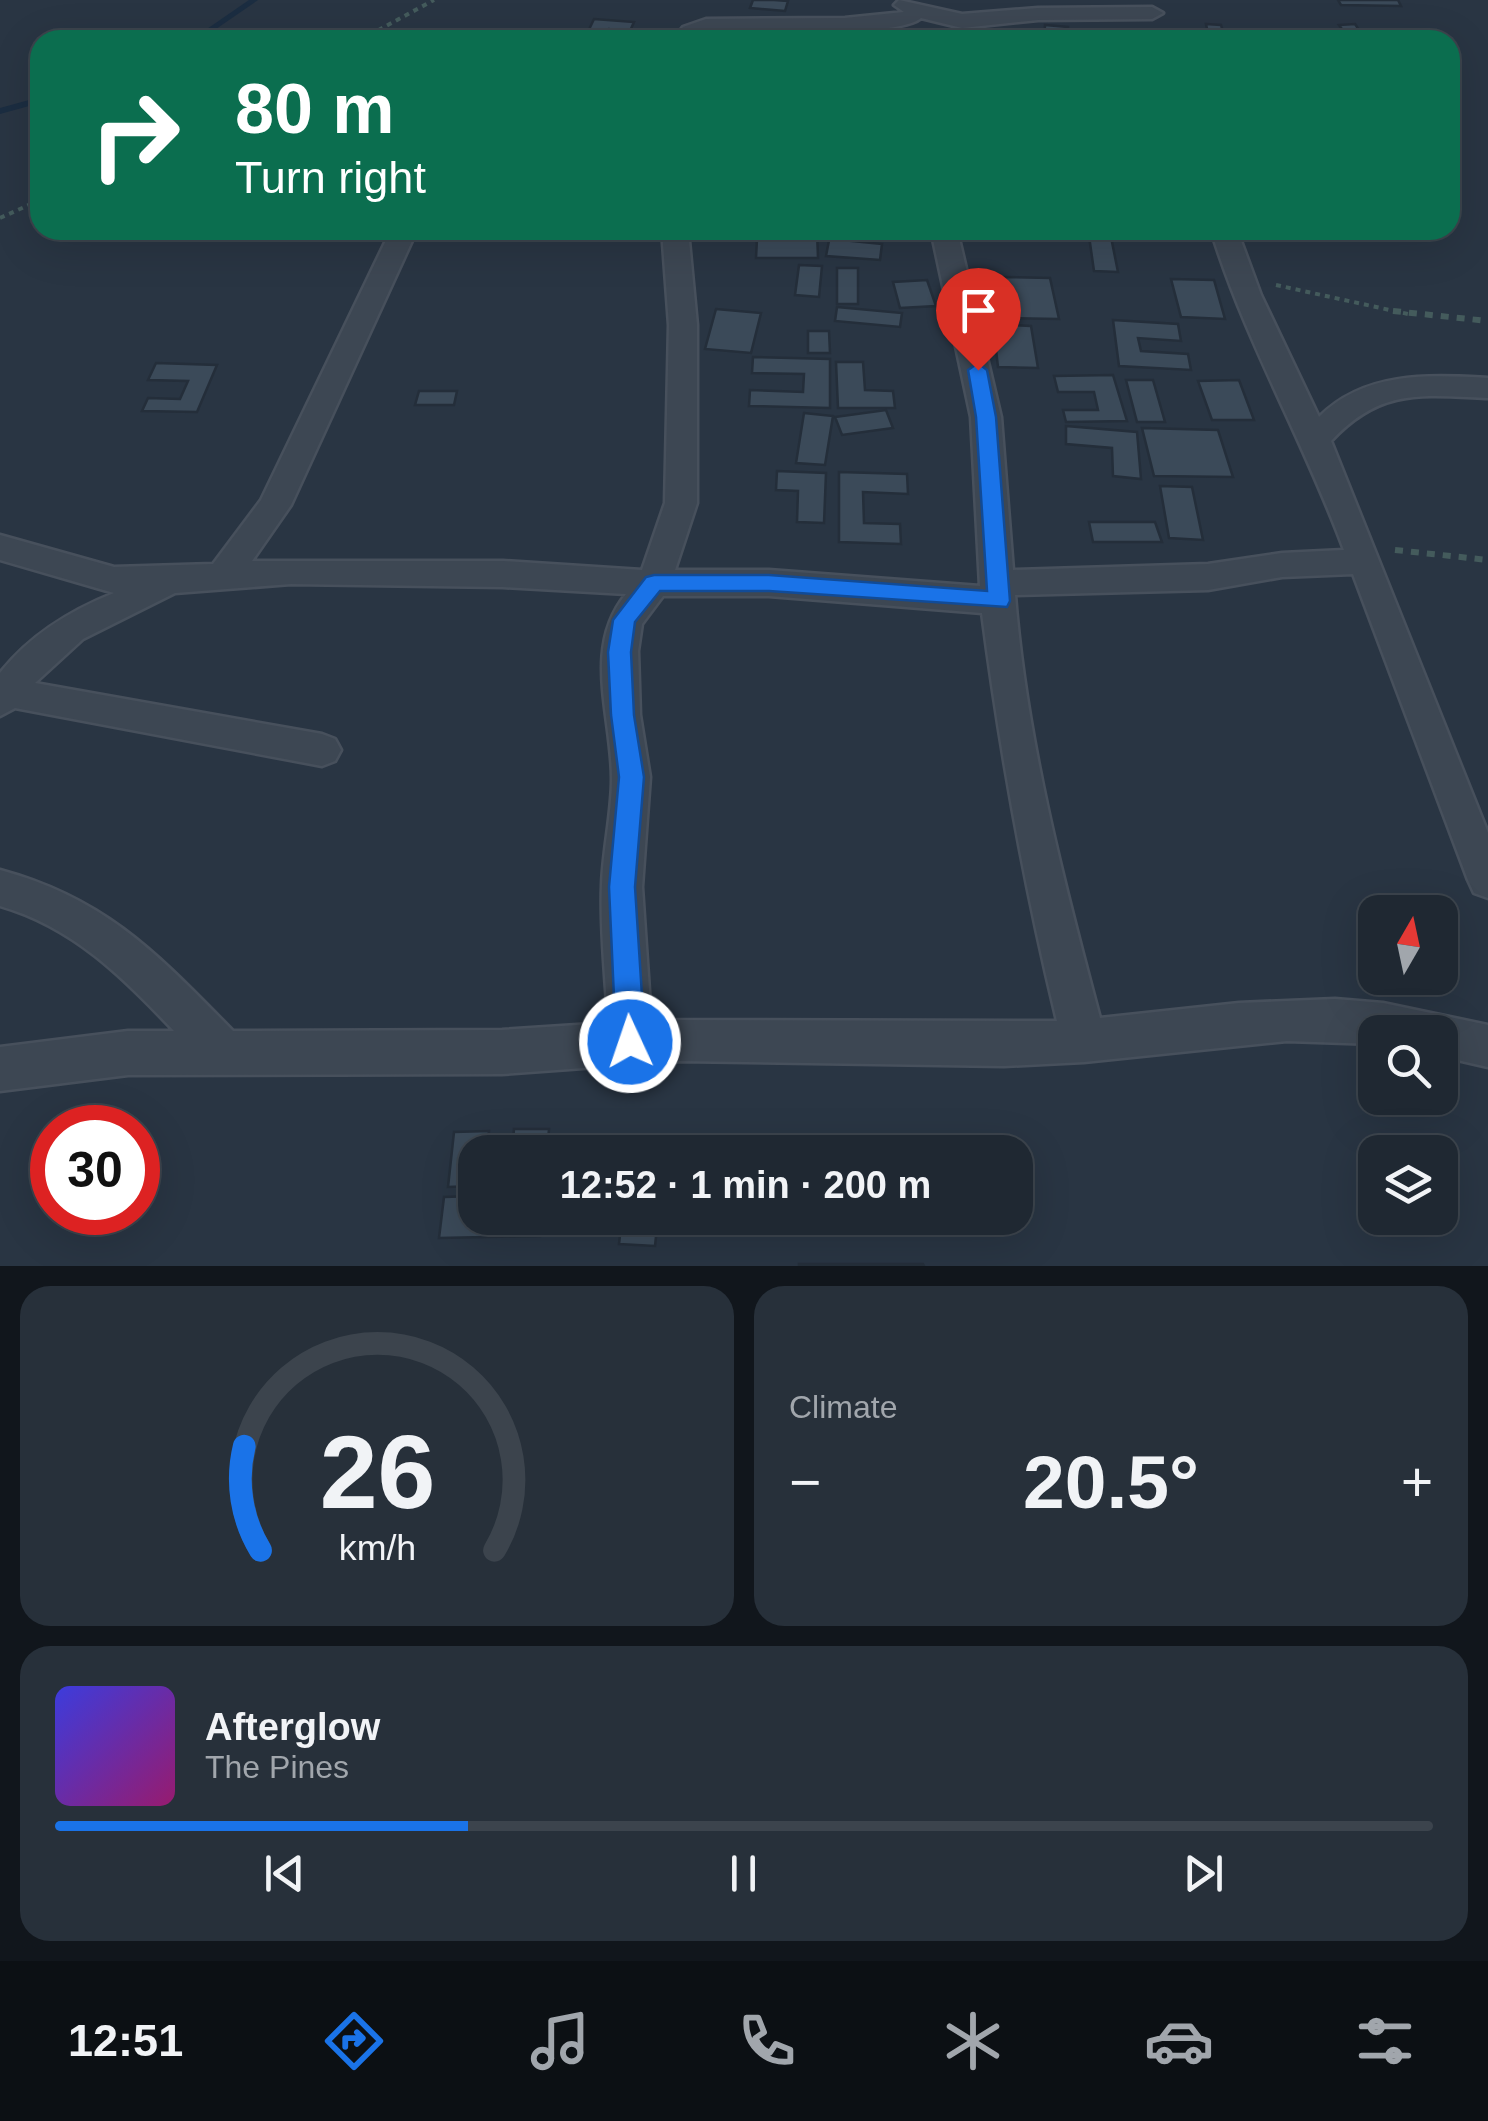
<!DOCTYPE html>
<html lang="en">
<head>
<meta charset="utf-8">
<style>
	:root { --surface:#1f2832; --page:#27303a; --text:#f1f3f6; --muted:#a1a6ac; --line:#3c444d; --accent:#1a73e8 }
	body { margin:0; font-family:Helvetica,sans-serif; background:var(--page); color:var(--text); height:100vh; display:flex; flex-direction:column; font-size:38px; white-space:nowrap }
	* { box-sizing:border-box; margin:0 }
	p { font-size:32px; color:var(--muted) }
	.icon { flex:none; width:55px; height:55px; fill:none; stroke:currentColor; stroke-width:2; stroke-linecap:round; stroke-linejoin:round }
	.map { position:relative; height:1266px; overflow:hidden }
	.side { display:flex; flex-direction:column; gap:20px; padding:20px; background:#11161c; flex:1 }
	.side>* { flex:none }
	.guide { position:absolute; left:30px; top:30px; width:1430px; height:210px; border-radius:30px; box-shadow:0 10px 40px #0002,0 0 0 2px var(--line); background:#0b6e4f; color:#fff; overflow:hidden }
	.needle { width:65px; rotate:9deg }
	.tools { position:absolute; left:1358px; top:895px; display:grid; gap:20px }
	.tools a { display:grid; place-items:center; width:100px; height:100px; border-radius:20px; background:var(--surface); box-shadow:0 10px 40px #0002,0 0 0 2px var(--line); font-size:50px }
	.speed { position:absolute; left:30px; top:1105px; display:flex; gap:20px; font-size:50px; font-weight:700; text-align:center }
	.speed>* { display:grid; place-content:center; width:130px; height:130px; border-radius:50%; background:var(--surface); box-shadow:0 10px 40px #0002,0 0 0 2px var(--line); line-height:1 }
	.speed .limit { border:15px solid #d22; background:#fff; color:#111 }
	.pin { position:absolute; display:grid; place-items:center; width:85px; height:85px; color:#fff; margin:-102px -42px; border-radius:50% 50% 50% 0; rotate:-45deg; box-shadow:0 0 10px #0007 }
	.pin .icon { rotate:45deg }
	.me { position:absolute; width:110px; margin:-55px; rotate:357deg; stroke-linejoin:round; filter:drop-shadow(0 0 8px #0008) }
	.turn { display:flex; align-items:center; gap:35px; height:210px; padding:0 40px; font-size:45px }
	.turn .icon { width:130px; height:130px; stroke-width:2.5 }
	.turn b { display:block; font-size:70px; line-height:85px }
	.big { font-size:75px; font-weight:700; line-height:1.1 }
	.side .widget { flex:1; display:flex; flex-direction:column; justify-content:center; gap:15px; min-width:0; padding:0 35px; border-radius:30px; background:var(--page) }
	.side .dial { align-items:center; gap:0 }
	.dial svg { height:260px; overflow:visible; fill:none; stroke:var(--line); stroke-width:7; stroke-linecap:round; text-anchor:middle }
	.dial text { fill:var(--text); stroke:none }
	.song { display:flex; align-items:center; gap:30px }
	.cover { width:120px; height:120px; border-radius:15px; background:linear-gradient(135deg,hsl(240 70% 55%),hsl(320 70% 35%)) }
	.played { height:10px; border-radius:5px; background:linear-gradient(90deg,var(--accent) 30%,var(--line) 30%) }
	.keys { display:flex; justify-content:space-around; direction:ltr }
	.heat { display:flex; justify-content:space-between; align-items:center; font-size:55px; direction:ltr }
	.side .tiles { flex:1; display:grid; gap:20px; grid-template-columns:1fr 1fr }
	.widget:last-child { grid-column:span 2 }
	.trip { position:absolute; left:458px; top:1135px; width:575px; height:100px; border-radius:30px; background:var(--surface); box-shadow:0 10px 40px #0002,0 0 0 2px var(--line); font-weight:700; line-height:100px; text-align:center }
	.menu { display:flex; height:160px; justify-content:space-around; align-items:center; background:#0c1014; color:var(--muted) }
	.menu .icon { width:70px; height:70px }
	.menu .active { color:var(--accent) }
	.menu b { font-size:45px; color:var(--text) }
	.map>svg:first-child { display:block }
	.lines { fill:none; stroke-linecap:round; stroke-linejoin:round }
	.stream { fill:#1b2d41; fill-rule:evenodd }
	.building { fill:#3b4a59; stroke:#242e3a; stroke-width:2.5 }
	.street-casing { stroke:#47505c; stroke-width:5 }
	.path-far1 { stroke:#445b5c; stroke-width:4; stroke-dasharray:5 5; stroke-linecap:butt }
	.path { stroke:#445b5c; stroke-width:6; stroke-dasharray:8 8; stroke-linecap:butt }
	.street { fill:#3d4753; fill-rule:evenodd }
	.route { fill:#1a73e8; stroke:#114b97; stroke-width:2.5 }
</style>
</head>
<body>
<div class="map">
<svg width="1488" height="1266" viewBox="0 0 1488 1266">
	<rect width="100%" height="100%" fill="#293543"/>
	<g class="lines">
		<g class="stream">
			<polygon points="249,0 258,0 200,40 191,40"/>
			<polygon points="40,97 40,103 0,114 0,108"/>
		</g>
	</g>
	<g class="building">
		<polygon points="753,0 774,0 788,1 785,11 750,8"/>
		<polygon points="1338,0 1398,0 1401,6 1341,5"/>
		<polygon points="594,19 634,22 630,31 609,29 605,38 628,40 584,40"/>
		<polygon points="1206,24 1221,25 1225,39 1209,39"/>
		<polygon points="1355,24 1365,39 1349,39 1339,25"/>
		<polygon points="1045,25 1068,27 1068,40 1044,40"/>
		<polygon points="793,230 817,230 818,258 756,258 757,239 793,240"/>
		<polygon points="831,230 853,230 851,241 882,244 880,260 826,256"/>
		<polygon points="1089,236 1111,237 1118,272 1094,271"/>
		<polygon points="799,265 822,266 819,297 795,295"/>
		<rect x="837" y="268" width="21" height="36"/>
		<polygon points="999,277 1050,278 1059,319 1005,318"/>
		<polygon points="1171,279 1214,280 1225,319 1181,317"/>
		<polygon points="927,280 936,306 900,308 893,282"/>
		<polygon points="837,307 902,313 900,327 835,321"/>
		<polygon points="716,309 761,313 751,353 705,349"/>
		<polygon points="1113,320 1178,324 1181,341 1138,338 1141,351 1188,354 1191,370 1119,366"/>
		<polygon points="993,324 1031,326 1038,368 998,367"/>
		<polygon points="808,331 829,331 830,353 808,353"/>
		<polygon points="753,357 830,359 830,408 749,406 750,390 803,392 804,374 752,373"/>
		<polygon points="836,362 863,362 865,390 893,391 895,408 838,408"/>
		<polygon points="156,363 217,365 197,412 142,411 148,398 180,399 188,381 148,380"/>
		<polygon points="1113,375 1127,421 1066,422 1063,410 1098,410 1094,392 1058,392 1054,376"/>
		<polygon points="1126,380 1153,380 1165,422 1137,422"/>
		<polygon points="1239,380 1254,420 1212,420 1198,381"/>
		<polygon points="419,391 457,391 454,405 415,405"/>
		<polygon points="886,410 893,428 842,435 835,417"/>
		<polygon points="804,413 833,416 825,465 796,463"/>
		<polygon points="1066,426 1137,432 1141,479 1113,476 1112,448 1066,444"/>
		<polygon points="1142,428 1218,430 1233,477 1154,476"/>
		<polygon points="777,471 826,473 824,523 797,522 798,491 776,490"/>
		<polygon points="839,472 907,474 908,494 863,492 864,523 900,524 901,544 839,542"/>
		<polygon points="1160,486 1192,487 1203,540 1169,538"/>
		<polygon points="1089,522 1155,522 1162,542 1093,542"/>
		<polygon points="514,1129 549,1129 547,1152 512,1152"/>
		<polygon points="489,1131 487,1152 475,1152 475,1186 448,1187 454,1132"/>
		<polygon points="631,1138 666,1140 665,1152 630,1152"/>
		<polygon points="475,1196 475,1218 541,1218 540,1236 439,1238 444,1197"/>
		<polygon points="622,1218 658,1218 655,1246 619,1244"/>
		<polygon points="799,1264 923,1264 924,1266 799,1266"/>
	</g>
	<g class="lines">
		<g class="street-casing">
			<g id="street">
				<path d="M899,0l63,14 76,-6 114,-1 11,6 -11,6 -114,1 -76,8 -41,-10c-23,20 -174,14 -212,15l-13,7h-23l10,-13 23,-8 139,-1 59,-6 -10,-7z"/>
				<path d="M391,230h26l-126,275 -39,56h251l139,9 23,-67 4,-178 -7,-95h26l9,95v178l-22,67h94l211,16 -9,-169 -40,-187h26l44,187 12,153 195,-6 74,-11 62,-3c-40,-109 -99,-209 -133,-320h26l24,65 58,122c46,-46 109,-42 169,-39v20c-67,-3 -108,-10 -157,43l157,392v65l-14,-5 -6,-13 -115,-306 -71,3 -74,13 -193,5c11,142 48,285 85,423l139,-15 96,-4 48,4 105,22v42l-48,-11v-24h-65v12l-88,-3 -203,21 -80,4 -324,-5 -178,13 -374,1 -128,16v-44l128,-16h46c-51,-54 -101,-104 -174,-125v-36c107,29 158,85 233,161l269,-1 106,-7c-2,-45 -8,-92 -6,-138 1,-35 10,-71 10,-106 0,-63 -30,-131 14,-185l-123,-7 -212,-3 -116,9 -92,46 -48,44 287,51 13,5 6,11 -6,11 -13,5 -307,-58 -15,8v-43c30,-38 69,-62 114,-80l-114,-33v-25l114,32 99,-3 48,-64zM663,596h106l213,17c18,138 42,272 75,408l-406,-1 -9,-133 8,-110 -10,-62 -2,-64 4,-27z"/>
			</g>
		</g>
		<g class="path-far1">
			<polyline points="350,40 373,33 434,0"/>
			<polyline points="0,218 40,200"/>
			<polyline points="1276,285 1408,314"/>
		</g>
		<g class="path">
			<polyline points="1393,311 1488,321"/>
			<polyline points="1395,550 1488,560"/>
		</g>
		<use href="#street" class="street"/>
	</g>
	<polygon class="route" points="978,363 987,370 996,417 1010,601 1007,607 769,591 660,591 635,622 631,652 634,715 644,777 635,887 645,1042 641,1051 630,1055 620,1051 616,1042 609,887 619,777 611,715 608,652 613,620 646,577 654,575 769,575 987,591 976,417 968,370"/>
</svg>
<div class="tools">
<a><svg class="needle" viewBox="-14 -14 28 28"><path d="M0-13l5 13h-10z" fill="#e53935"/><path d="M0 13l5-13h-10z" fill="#a1a6ac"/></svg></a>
<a><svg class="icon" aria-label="search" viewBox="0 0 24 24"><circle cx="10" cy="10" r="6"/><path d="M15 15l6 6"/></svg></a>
<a><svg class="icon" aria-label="layers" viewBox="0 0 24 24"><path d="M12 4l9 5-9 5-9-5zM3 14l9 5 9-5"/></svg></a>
</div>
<div class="speed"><div class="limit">30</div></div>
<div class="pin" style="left:978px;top:370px;background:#d93025"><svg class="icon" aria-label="arrive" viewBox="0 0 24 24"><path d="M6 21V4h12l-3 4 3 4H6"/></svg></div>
<svg class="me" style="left:630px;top:1042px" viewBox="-20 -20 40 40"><circle r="17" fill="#1a73e8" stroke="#fff" stroke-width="3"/><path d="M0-11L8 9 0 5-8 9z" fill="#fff"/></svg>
<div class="trip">12:52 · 1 min · 200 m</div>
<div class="guide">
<div class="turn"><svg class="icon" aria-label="right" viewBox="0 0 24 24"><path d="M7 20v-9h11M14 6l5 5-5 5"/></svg><div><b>80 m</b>Turn right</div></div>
</div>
</div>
<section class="side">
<div class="tiles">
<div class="widget dial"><svg viewBox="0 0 100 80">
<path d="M14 69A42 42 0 1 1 86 69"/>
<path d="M14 69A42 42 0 0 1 9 37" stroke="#1a73e8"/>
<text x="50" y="56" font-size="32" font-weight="700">26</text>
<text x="50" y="72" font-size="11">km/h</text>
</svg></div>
<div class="widget"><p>Climate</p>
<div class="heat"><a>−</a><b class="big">20.5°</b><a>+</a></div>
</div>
<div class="widget">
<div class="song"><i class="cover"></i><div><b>Afterglow</b><p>The Pines</p></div></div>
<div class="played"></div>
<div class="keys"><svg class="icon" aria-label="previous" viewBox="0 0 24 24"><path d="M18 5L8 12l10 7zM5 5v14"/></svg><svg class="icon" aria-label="pause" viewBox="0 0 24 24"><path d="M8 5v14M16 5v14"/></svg><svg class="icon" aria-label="next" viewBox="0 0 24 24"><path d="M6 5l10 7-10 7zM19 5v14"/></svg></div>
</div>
</div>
</section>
<nav class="menu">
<b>12:51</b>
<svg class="icon active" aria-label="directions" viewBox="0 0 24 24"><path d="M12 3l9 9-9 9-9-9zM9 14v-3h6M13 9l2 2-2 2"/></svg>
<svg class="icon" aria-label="music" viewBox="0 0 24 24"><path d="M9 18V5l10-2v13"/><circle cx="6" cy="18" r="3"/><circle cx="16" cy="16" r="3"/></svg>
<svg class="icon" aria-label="phone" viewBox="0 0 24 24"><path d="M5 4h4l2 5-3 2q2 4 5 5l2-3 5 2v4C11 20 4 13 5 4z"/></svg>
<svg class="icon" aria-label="climate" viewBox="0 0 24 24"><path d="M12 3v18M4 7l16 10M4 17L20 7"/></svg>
<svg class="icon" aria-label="car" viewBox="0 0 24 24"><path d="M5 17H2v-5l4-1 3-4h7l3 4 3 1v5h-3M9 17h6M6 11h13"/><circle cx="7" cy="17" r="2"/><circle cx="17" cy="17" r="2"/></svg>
<svg class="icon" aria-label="filters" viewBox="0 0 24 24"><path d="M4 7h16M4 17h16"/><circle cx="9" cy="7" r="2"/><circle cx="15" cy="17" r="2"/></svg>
</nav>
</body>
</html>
